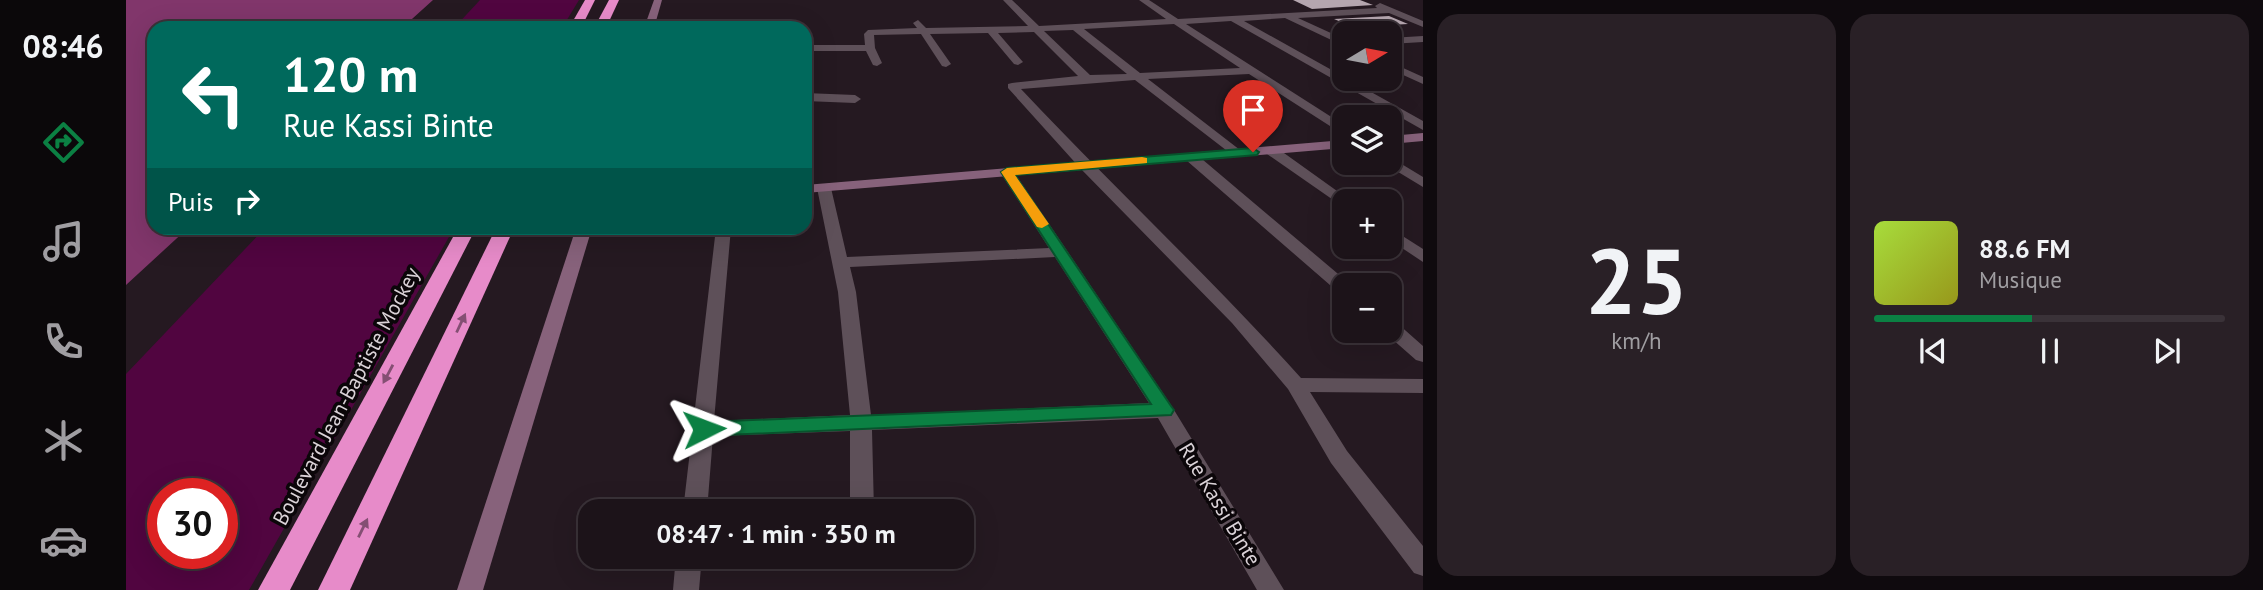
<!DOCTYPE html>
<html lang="fr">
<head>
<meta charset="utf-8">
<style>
	:root { --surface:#1c1319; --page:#292026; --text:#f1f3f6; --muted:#a09ea2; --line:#3a3238; --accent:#0b8043 }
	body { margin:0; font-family:"PT Sans",sans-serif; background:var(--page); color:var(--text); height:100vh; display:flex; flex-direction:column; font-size:26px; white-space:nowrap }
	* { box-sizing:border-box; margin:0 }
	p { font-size:23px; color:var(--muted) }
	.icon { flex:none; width:38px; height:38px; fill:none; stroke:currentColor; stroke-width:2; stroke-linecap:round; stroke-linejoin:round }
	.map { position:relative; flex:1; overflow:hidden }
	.drawer { display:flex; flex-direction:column; gap:14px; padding:14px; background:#0f0a0e; width:840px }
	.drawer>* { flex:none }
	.guide { position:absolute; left:21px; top:21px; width:665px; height:214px; border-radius:21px; box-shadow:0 7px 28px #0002,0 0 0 2px var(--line); background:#00695c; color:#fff; overflow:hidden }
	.needle { width:46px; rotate:80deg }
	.controls { position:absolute; left:1206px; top:21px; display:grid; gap:14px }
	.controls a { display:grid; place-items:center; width:70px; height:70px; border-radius:14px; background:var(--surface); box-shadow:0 7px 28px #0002,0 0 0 2px var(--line); font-size:35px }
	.speed { position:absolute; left:21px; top:478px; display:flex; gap:14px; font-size:35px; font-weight:700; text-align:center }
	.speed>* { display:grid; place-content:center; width:91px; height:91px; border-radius:50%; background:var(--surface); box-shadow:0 7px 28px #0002,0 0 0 2px var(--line); line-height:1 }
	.speed .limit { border:10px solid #d22; background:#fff; color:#111 }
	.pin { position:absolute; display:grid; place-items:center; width:60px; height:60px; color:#fff; margin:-72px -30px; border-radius:50% 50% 50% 0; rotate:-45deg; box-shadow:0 0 7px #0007 }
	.pin .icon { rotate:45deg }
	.me { position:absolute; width:77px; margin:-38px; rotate:87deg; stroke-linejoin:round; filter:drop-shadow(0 0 5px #0008) }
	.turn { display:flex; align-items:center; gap:24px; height:147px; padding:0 21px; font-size:32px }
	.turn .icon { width:91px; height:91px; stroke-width:2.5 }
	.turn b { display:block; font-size:49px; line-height:60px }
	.then { display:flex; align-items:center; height:66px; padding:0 21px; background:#0003; gap:14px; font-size:26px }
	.drawer .card { flex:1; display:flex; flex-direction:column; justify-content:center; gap:10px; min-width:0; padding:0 24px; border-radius:21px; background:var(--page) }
	.drawer .dial { align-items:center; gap:0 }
	.dial b { font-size:91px; line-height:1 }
	.song { display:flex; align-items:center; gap:21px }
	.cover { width:84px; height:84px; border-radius:10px; background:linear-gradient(135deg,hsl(80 70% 55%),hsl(60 70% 35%)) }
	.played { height:7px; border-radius:4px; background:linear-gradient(90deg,var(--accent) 45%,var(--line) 45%) }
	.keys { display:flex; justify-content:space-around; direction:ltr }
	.drawer .tiles { flex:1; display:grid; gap:14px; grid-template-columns:repeat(2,1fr) }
	.trip { position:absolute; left:452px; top:499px; width:396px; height:70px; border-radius:21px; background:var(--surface); box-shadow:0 7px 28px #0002,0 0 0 2px var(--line); font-weight:700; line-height:70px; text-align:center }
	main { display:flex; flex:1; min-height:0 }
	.menu { display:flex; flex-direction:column; width:126px; justify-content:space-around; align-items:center; background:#0b080a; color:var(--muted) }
	.menu .icon { width:49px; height:49px }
	.menu .on { color:var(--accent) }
	.menu b { font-size:32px; color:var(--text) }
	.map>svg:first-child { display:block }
	.green { fill:#510540; fill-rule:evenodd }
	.water { fill:#81366b }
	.building { fill:#b5a6af }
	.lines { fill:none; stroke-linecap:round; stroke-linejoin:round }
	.street { fill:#5e5059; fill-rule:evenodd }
	.secondary { fill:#87627b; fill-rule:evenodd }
	.highway { fill:#e78bc9; fill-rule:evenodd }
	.oneway { fill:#844f73 }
	.route { fill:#0b8043; stroke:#07532c; stroke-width:2 }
	.slow { fill:#f59e0b }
	.labels { text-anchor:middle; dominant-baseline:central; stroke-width:7; stroke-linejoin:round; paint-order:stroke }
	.street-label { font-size:21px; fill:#dad2d7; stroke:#0b0609 }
</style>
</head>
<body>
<main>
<nav class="menu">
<b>08:46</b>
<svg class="icon on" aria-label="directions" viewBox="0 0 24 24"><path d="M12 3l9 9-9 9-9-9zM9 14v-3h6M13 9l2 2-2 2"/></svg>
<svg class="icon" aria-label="music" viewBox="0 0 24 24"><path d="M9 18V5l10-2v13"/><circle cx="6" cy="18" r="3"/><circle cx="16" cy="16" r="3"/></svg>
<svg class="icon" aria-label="phone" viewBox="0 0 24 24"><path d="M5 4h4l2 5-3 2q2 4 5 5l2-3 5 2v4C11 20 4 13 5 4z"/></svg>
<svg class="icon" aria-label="climate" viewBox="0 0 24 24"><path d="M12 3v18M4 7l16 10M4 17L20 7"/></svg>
<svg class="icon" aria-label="car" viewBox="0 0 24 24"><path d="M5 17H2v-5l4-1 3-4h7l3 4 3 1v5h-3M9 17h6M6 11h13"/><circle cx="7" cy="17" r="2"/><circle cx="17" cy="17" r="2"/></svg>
</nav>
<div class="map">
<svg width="1297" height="590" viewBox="0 0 1297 590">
	<rect width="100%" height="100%" fill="#251921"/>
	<g class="green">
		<polygon points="354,0 453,0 436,28 328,28"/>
		<path d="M139,228h189l-205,362h-123v-216zM37,494h59v59h-59z"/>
	</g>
	<polygon class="water" points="0,0 307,0 276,28 28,28 28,228 62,228 0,285"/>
	<g class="building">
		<polygon points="1167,0 1234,0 1247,5 1186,9"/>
		<polygon points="1263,16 1282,24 1227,27 1208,19"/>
	</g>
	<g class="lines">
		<g class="street">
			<path d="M877,0h9l27,26 127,-7 -27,-19h10l29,19 199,-11 -2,-2 5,-3 43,18v6l-34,-14 -91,5 46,21v7l-59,-28 -41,3 179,100v9l-192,-109 -45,3 158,101v10l-95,-61 -101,5 92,71 2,3 -7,4 -100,-77 -114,9c92,98 190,189 280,289l122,1v14l-113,-1 37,59 76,95v30l-9,-3 -83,-110 -43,-74 -56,-66 -152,-155 -72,-80v-4l4,-1 66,-7 -44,-44 -36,1 25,29 -5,3 -4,-1 -26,-31 -58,1 21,30 -5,3 -4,-1 -21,-32 -47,1 1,13 7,15 -5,3 -4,-1 -7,-14h-61v-6h60l-1,-11 4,-4 49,-2 -4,-5 5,-3 8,8 102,-2zM1048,24l66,44 -100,5 -56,-44zM947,30l54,44 -37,1 -46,-44z"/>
			<polygon points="1297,36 1297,42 1264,44 1264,38"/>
			<polygon points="1264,62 1297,77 1297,84 1264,69"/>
			<polygon points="679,93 729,95 735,99 729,103 679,101"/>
			<polygon points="1146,147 1151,148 1225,201 1218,201 1218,205 1213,204 1141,154 1139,151"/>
			<polygon points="1065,153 1070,154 1224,284 1218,285 1218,293 1212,292 1060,160 1060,154"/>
			<polygon points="1264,157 1297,177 1297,187 1259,164 1264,163"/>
			<path d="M881,168l5,1 159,236 113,185h-27l-99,-172 -286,12 2,81h-24v-80l-137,5 -6,75h-24l33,-283h15l-17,193 136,-6 -12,-123 -21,-104 7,-4 7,4 16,69 202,-9 -49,-76zM929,257l94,146 -278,12 -15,-123 -6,-25z"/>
			<polygon points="1264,228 1297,249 1297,262 1264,240"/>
			<polygon points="1264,321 1271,323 1297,346 1297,362 1290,360 1257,331 1264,331"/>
			<polygon points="550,556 576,556 573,590 547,590"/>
			<polygon points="724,556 750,556 746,567 737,570 728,567"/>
		</g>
		<g class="secondary">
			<polygon points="528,0 536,0 528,28 518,28"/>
			<polygon points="1297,133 1297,141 1264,144 1264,136"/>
			<polygon points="1218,140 1218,148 679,193 679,185"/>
			<polygon points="450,228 466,228 357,590 331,590"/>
		</g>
		<g class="highway">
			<polygon points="459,0 469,0 455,28 443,28"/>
			<polygon points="483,0 493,0 480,28 468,28"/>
			<polygon points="332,228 350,228 164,590 132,590"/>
			<polygon points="370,228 388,228 224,590 192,590"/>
		</g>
	</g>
	<defs><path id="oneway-solid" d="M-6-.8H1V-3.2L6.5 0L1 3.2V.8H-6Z" transform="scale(1.75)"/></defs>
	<g class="oneway">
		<use href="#oneway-solid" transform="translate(335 323) rotate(-65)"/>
		<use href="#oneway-solid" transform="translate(262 374) rotate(118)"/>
		<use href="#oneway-solid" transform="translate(237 528) rotate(-64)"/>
	</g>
	<polygon class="route" points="1127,148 1133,152 1131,155 889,175 1045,406 1048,410 1045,415 578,436 571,434 568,429 571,424 578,422 1025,404 875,172 881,168"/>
	<polygon class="slow" points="1016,157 1021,158 1021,163 889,175 923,224 916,228 911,227 875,172 881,168"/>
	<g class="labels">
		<g class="street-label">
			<text transform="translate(220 396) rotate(-62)">Boulevard Jean-Baptiste Mockey</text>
			<text transform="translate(1094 504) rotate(59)">Rue Kassi Binte</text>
		</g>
	</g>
</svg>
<div class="controls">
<a><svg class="needle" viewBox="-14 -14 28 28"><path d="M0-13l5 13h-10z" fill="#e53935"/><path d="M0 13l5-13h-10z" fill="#a09ea2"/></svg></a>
<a><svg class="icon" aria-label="layers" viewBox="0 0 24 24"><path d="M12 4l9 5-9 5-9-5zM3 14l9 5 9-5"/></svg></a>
<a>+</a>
<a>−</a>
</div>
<div class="speed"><div class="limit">30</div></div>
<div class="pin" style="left:1127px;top:152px;background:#d93025"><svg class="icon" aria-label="arrive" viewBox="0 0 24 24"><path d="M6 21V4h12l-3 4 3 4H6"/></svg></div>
<svg class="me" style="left:578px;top:429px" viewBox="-20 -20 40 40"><path d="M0-17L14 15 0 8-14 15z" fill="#0b8043" stroke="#fff" stroke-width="4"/></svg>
<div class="trip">08:47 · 1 min · 350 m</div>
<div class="guide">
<div class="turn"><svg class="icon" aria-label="left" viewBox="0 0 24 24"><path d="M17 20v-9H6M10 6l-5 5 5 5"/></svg><div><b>120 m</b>Rue Kassi Binte</div></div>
<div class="then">Puis<svg class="icon" aria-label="right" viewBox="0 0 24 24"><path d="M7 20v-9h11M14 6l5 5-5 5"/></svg></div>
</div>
</div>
<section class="drawer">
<div class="tiles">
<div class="card dial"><b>25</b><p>km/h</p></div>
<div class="card">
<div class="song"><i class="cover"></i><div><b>88.6 FM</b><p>Musique</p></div></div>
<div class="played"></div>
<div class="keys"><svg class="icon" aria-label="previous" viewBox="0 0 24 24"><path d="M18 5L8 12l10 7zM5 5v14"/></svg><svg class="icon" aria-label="pause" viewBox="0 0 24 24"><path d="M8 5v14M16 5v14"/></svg><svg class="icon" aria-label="next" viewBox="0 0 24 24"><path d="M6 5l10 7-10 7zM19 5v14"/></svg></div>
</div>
</div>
</section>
</main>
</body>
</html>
